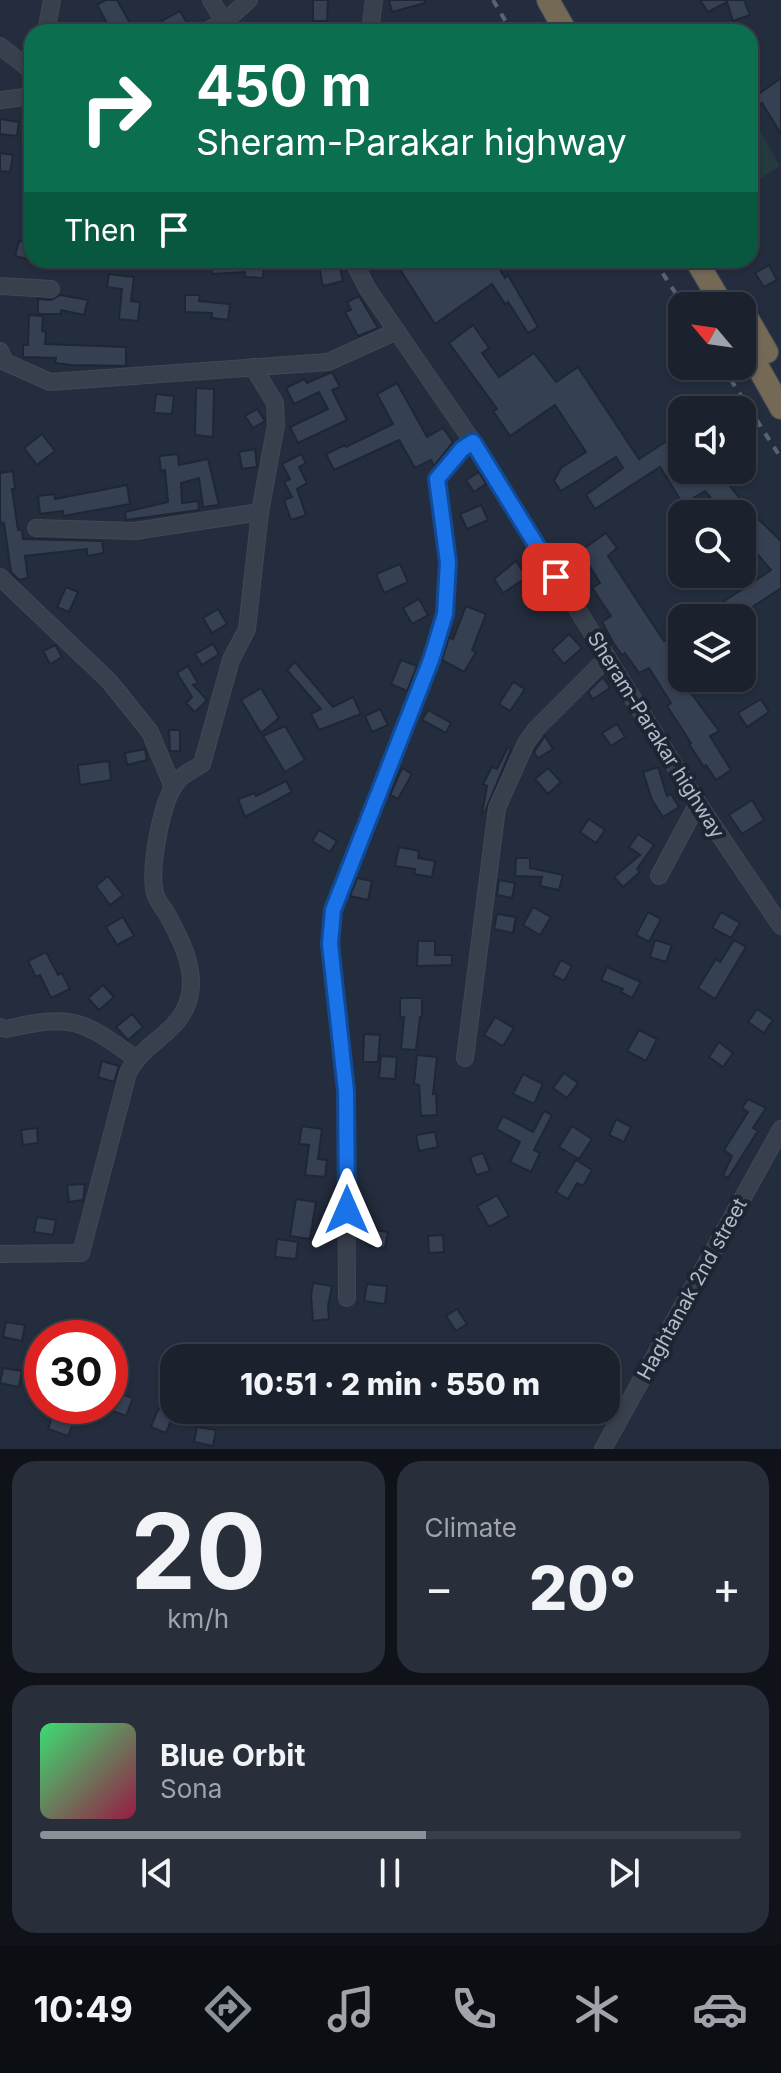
<!DOCTYPE html>
<html lang="en">
<head>
<meta charset="utf-8">
<style>
	:root { --surface:#1b222e; --page:#282f3a; --text:#f1f3f6; --muted:#a0a4aa; --line:#393f4a; --accent:#8c9099 }
	body { margin:0; font-family:Inter,sans-serif; background:var(--page); color:var(--text); height:100vh; display:flex; flex-direction:column; font-size:30px; white-space:nowrap }
	* { box-sizing:border-box; margin:0 }
	p { font-size:26px; color:var(--muted) }
	.icon { flex:none; width:44px; height:44px; fill:none; stroke:currentColor; stroke-width:2; stroke-linecap:round; stroke-linejoin:round }
	.map { position:relative; height:1449px; overflow:hidden }
	.sheet { display:flex; flex-direction:column; gap:12px; padding:12px; background:#0f1319; flex:1 }
	.sheet>* { flex:none }
	.guide { position:absolute; left:24px; top:24px; width:734px; height:244px; border-radius:24px; box-shadow:0 2px 6px #0004,0 0 0 2px var(--line); background:#0b6e4f; color:#fff; overflow:hidden }
	.needle { width:52px; rotate:299deg }
	.fabs { position:absolute; left:668px; top:292px; display:grid; gap:16px }
	.fabs a { display:grid; place-items:center; width:88px; height:88px; border-radius:16px; background:var(--surface); box-shadow:0 2px 6px #0004,0 0 0 2px var(--line); font-size:40px }
	.speed { position:absolute; left:24px; top:1320px; display:flex; gap:16px; font-size:40px; font-weight:700; text-align:center }
	.speed>* { display:grid; place-content:center; width:104px; height:104px; border-radius:50%; background:var(--surface); box-shadow:0 2px 6px #0004,0 0 0 2px var(--line); line-height:1 }
	.speed .limit { border:12px solid #d22; background:#fff; color:#111 }
	.pin { position:absolute; display:grid; place-items:center; width:68px; height:68px; color:#fff; margin:-34px; border-radius:16px; box-shadow:0 4px 12px #0006 }
	.me { position:absolute; width:88px; margin:-44px; rotate:0deg; stroke-linejoin:round; filter:drop-shadow(0 0 6px #0008) }
	.turn { display:flex; align-items:center; gap:28px; height:168px; padding:0 40px; font-size:36px }
	.turn .icon { width:104px; height:104px; stroke-width:2.5 }
	.turn b { display:block; font-size:56px; line-height:68px }
	.then { display:flex; align-items:center; height:76px; padding:0 40px; background:#0003; gap:16px; font-size:30px }
	.big { font-size:60px; font-weight:800; line-height:1.1 }
	.sheet .card { flex:1; display:flex; flex-direction:column; justify-content:center; gap:12px; min-width:0; padding:0 28px; border-radius:24px; background:var(--page) }
	.sheet .dial { align-items:center; gap:0 }
	.dial b { font-size:104px; line-height:1 }
	.song { display:flex; align-items:center; gap:24px }
	.cover { width:96px; height:96px; border-radius:12px; background:linear-gradient(135deg,hsl(140 70% 55%),hsl(340 70% 35%)) }
	.played { height:8px; border-radius:4px; background:linear-gradient(90deg,var(--accent) 55%,var(--line) 55%) }
	.keys { display:flex; justify-content:space-around; direction:ltr }
	.heat { display:flex; justify-content:space-between; align-items:center; font-size:44px; direction:ltr }
	.sheet .tiles { flex:1; display:grid; gap:12px; grid-template-columns:1fr 1fr }
	.card:last-child { grid-column:span 2 }
	.trip { position:absolute; left:160px; top:1344px; width:460px; height:80px; border-radius:24px; background:var(--surface); box-shadow:0 2px 6px #0004,0 0 0 2px var(--line); font-weight:800; line-height:80px; text-align:center }
	.tabs { display:flex; height:128px; justify-content:space-around; align-items:center; background:#0b0e12; color:var(--muted) }
	.tabs .icon { width:56px; height:56px }
	.tabs .selected { color:var(--accent) }
	.tabs b { font-size:36px; color:var(--text) }
	.map>svg:first-child { display:block }
	.green { fill:#26393e }
	.building { fill:#364053; stroke:#1f2634; stroke-width:2 }
	.lines { fill:none; stroke-linecap:round; stroke-linejoin:round }
	.minor-casing { stroke:#414856; stroke-width:18 }
	.highway-casing { stroke:#434a58; stroke-width:24 }
	.minor { stroke:#383f4d; stroke-width:16 }
	.highway { stroke:#736955; stroke-width:22 }
	.rail { stroke:#5a6374; stroke-width:4; stroke-dasharray:8 8; stroke-linecap:butt }
	.route-casing { stroke:#114b97; stroke-width:20 }
	.route { stroke:#1a73e8; stroke-width:14 }
	.labels { text-anchor:middle; dominant-baseline:central; stroke-width:8; stroke-linejoin:round; paint-order:stroke }
	.street-label { font-size:20px; fill:#b3bac8; stroke:#1d2432 }
</style>
</head>
<body>
<div class="map">
<svg width="781" height="1449" viewBox="0 0 781 1449">
	<rect width="100%" height="100%" fill="#242d3d"/>
	<polygon class="green" points="753,118 780,166 758,180 750,166 750,120"/>
	<g class="building">
		<polygon points="106,0 117,0 135,32 112,32 97,5"/>
		<polygon points="313,0 328,0 327,21 313,21"/>
		<polygon points="389,0 424,0 425,3 392,12"/>
		<polygon points="700,0 744,0 750,15 733,21 727,2 708,12"/>
		<polygon points="180,11 190,28 182,32 168,32 162,21"/>
		<polygon points="781,78 781,134 762,103 750,111 750,100"/>
		<polygon points="0,119 19,122 17,136 0,134"/>
		<polygon points="0,153 13,155 10,172 0,171"/>
		<polygon points="19,241 32,244 32,260 15,256"/>
		<polygon points="211,260 264,261 263,278 245,277 245,272 212,274"/>
		<polygon points="394,260 494,260 505,278 508,275 538,327 528,333 508,302 505,304 492,284 435,324"/>
		<polygon points="339,263 343,281 323,286 319,267"/>
		<polygon points="769,265 777,280 764,287 755,273"/>
		<polygon points="109,274 134,277 131,301 140,302 138,321 119,319 122,289 107,287"/>
		<polygon points="60,295 88,300 84,315 61,310 61,314 38,314 38,299 51,300"/>
		<polygon points="185,295 200,295 199,301 230,304 228,320 212,318 212,313 185,312"/>
		<polygon points="359,296 378,328 358,336 345,312 351,310 347,302"/>
		<polygon points="29,315 43,316 42,331 46,332 45,344 126,347 126,366 71,365 55,363 56,358 23,357 23,345 28,345"/>
		<polygon points="473,325 489,348 482,353 499,377 534,353 556,382 578,367 639,459 682,431 682,470 718,470 747,508 781,541 781,588 736,618 699,618 771,570 742,536 742,514 724,514 705,491 683,504 660,467 595,509 586,495 623,468 616,457 561,491 554,481 561,468 586,452 555,405 510,436 493,411 497,409 449,343"/>
		<polygon points="332,372 340,387 332,390 347,420 298,443 290,427 328,409 319,392 294,404 286,388 304,379 307,383"/>
		<polygon points="397,383 427,437 443,428 453,442 434,466 431,460 415,468 399,440 334,470 326,454 345,445 346,447 393,424 377,394"/>
		<polygon points="196,388 214,389 213,437 195,435"/>
		<polygon points="156,394 174,396 172,414 154,413"/>
		<polygon points="257,409 265,421 253,428 245,416"/>
		<polygon points="42,434 55,451 37,465 24,448"/>
		<polygon points="255,449 257,467 242,469 239,452"/>
		<polygon points="178,454 179,465 208,459 219,505 203,507 199,478 181,483 182,503 198,501 199,510 126,520 125,512 168,502 165,470 161,471 159,456"/>
		<polygon points="301,454 306,463 299,467 307,483 297,489 306,515 291,520 284,500 292,497 284,482 290,479 282,464"/>
		<polygon points="13,471 15,489 12,489 18,530 22,530 23,539 102,541 104,553 87,556 87,549 25,556 28,578 19,580 11,572 4,523 1,524 0,518 0,473"/>
		<polygon points="479,472 486,484 474,492 466,480"/>
		<polygon points="127,485 130,504 63,516 63,511 40,514 38,496 54,494 55,499"/>
		<polygon points="481,505 488,520 467,529 460,514"/>
		<polygon points="606,533 617,548 608,556 664,641 682,629 682,678 705,678 688,689 719,731 710,736 731,770 716,780 706,765 704,767 689,744 691,743 667,706 671,703 649,668 639,673 625,653 622,655 614,644 602,622 611,616 592,588 600,583 590,567 571,579 562,564"/>
		<polygon points="516,561 527,577 503,593 494,579"/>
		<polygon points="400,564 408,582 384,593 376,574"/>
		<polygon points="66,587 78,592 69,612 57,607"/>
		<polygon points="419,599 428,615 412,624 403,608"/>
		<polygon points="466,606 486,614 472,650 476,652 464,672 442,660 449,637 453,639"/>
		<polygon points="218,609 227,624 212,633 203,618"/>
		<polygon points="569,634 582,648 564,664 552,650"/>
		<polygon points="213,644 219,654 202,665 195,654"/>
		<polygon points="55,645 62,657 50,664 43,651"/>
		<polygon points="401,660 417,666 407,691 391,684"/>
		<polygon points="295,662 333,707 353,697 361,714 319,730 311,714 321,709 287,670"/>
		<polygon points="188,666 198,683 193,685 207,700 195,712 186,703 192,697 177,673"/>
		<polygon points="603,677 610,688 593,699 588,692"/>
		<polygon points="513,682 525,689 510,711 499,704"/>
		<polygon points="261,688 279,718 261,733 241,700"/>
		<polygon points="761,699 769,712 747,727 738,713"/>
		<polygon points="380,709 388,725 372,732 365,716"/>
		<polygon points="428,710 451,723 446,733 422,720"/>
		<polygon points="617,724 625,737 611,746 602,733"/>
		<polygon points="285,726 305,760 285,772 263,736"/>
		<polygon points="169,730 180,730 180,751 170,751"/>
		<polygon points="545,736 553,749 538,758 534,752"/>
		<polygon points="508,747 511,749 485,812 482,813 487,786 483,784 492,767 497,769"/>
		<polygon points="145,749 147,760 127,765 125,753"/>
		<polygon points="109,761 111,780 80,785 78,765"/>
		<polygon points="658,767 667,796 671,794 679,807 663,817 652,800 643,772"/>
		<polygon points="402,768 412,774 398,799 390,795"/>
		<polygon points="548,768 561,782 548,794 535,779"/>
		<polygon points="286,781 292,792 245,817 238,799 255,793 256,796"/>
		<polygon points="752,800 764,820 742,834 729,815"/>
		<polygon points="589,819 605,830 596,843 580,832"/>
		<polygon points="319,830 337,841 330,852 312,841"/>
		<polygon points="638,834 654,845 637,869 640,872 623,887 614,877 640,855 629,847"/>
		<polygon points="399,847 419,851 418,858 435,861 432,877 414,874 415,869 395,866"/>
		<polygon points="516,858 530,858 530,868 563,875 559,890 540,886 542,877 515,876"/>
		<polygon points="108,876 123,895 110,905 96,886"/>
		<polygon points="357,878 372,881 368,900 350,896"/>
		<polygon points="499,880 515,883 512,898 497,895"/>
		<polygon points="533,907 551,917 540,935 523,925"/>
		<polygon points="648,912 661,919 649,942 636,935"/>
		<polygon points="721,912 740,923 731,938 712,928"/>
		<polygon points="497,914 516,917 513,933 494,929"/>
		<polygon points="123,917 134,936 117,945 106,927"/>
		<polygon points="655,940 672,945 666,962 650,957"/>
		<polygon points="734,940 746,947 715,999 698,988 716,959 720,962"/>
		<polygon points="418,941 435,941 435,955 452,955 452,965 417,966"/>
		<polygon points="46,952 58,975 62,973 70,989 51,998 40,975 36,977 28,961"/>
		<polygon points="561,960 572,966 564,981 553,975"/>
		<polygon points="607,967 641,982 632,998 621,992 623,989 601,980"/>
		<polygon points="103,985 114,997 99,1010 88,998"/>
		<polygon points="400,998 422,998 422,1017 420,1017 416,1050 401,1049 404,1017 400,1018"/>
		<polygon points="757,1009 773,1020 764,1033 748,1022"/>
		<polygon points="132,1014 143,1027 128,1040 116,1027"/>
		<polygon points="495,1017 514,1028 503,1046 484,1035"/>
		<polygon points="639,1030 657,1039 646,1061 627,1051"/>
		<polygon points="364,1034 380,1035 378,1062 363,1062"/>
		<polygon points="719,1042 733,1053 723,1067 709,1057"/>
		<polygon points="417,1055 437,1057 433,1094 436,1093 437,1115 421,1116 419,1085 414,1084"/>
		<polygon points="381,1056 397,1057 395,1079 379,1078"/>
		<polygon points="102,1061 119,1066 114,1082 98,1077"/>
		<polygon points="564,1073 578,1083 567,1098 553,1088"/>
		<polygon points="523,1074 543,1084 534,1104 513,1094"/>
		<polygon points="748,1099 766,1108 753,1128 758,1131 728,1178 723,1175 732,1156 724,1150 748,1112 742,1108"/>
		<polygon points="544,1111 552,1115 534,1150 540,1153 531,1172 510,1162 520,1142 496,1129 503,1116 533,1132"/>
		<polygon points="616,1119 631,1127 624,1142 609,1135"/>
		<polygon points="302,1126 322,1129 318,1159 327,1160 325,1177 305,1175 309,1145 299,1144"/>
		<polygon points="572,1126 592,1139 579,1159 559,1147"/>
		<polygon points="37,1128 38,1143 23,1145 21,1130"/>
		<polygon points="435,1132 438,1147 419,1151 416,1135"/>
		<polygon points="483,1153 490,1171 476,1175 470,1157"/>
		<polygon points="576,1160 592,1170 583,1186 577,1183 568,1199 556,1192"/>
		<polygon points="85,1184 83,1200 69,1202 67,1185"/>
		<polygon points="497,1195 509,1216 489,1227 477,1206"/>
		<polygon points="296,1199 316,1202 310,1239 290,1236"/>
		<polygon points="37,1217 56,1220 53,1235 34,1232"/>
		<polygon points="369,1229 388,1232 385,1248 366,1245"/>
		<polygon points="443,1235 444,1252 429,1253 428,1236"/>
		<polygon points="277,1239 298,1242 296,1259 275,1257"/>
		<polygon points="313,1283 332,1286 328,1306 329,1319 313,1321 311,1296"/>
		<polygon points="367,1284 387,1286 385,1304 364,1301"/>
		<polygon points="457,1309 467,1324 456,1331 446,1316"/>
		<polygon points="6,1322 25,1325 22,1341 3,1337"/>
		<polygon points="3,1368 22,1371 19,1387 0,1383"/>
		<polygon points="110,1390 133,1398 126,1416 110,1410"/>
		<polygon points="56,1406 77,1414 68,1436 48,1429"/>
		<polygon points="158,1409 173,1415 166,1433 151,1427"/>
		<polygon points="197,1427 216,1430 213,1446 194,1442"/>
	</g>
	<g class="lines">
		<g class="minor-casing">
			<g id="minor">
				<polyline points="211,0 224,22"/>
				<polyline points="46,32 52,0"/>
				<polyline points="205,32 224,22 249,0"/>
				<polyline points="370,32 374,0"/>
				<polyline points="0,46 32,71"/>
				<polyline points="0,100 32,96"/>
				<polyline points="353,260 367,288 473,442 698,803 781,926"/>
				<polyline points="0,286 51,289"/>
				<polyline points="0,351 5,362 50,382 328,362 397,331"/>
				<polyline points="36,528 135,531 260,512"/>
				<polyline points="0,577 109,681 150,732 173,787"/>
				<polyline points="659,876 698,803"/>
				<path d="M0,1027l6,2c66,-15 75,-10 129,29"/>
				<polyline points="465,1058 497,808 526,743 536,729 607,658"/>
				<path d="M0,1254l81,-1 47,-180c16,-33 54,-39 62,-79 5,-28 -10,-56 -23,-80 -4,-7 -11,-14 -12,-21 -6,-23 6,-87 19,-107 7,-12 18,-15 28,-22l29,-104 16,-31 13,-117 16,-87 -1,-22 -22,-36"/>
				<polyline points="347,1298 346,1091 330,944 333,910 431,660 445,614 448,562 437,479 462,449 473,442"/>
				<polyline points="603,1449 781,1129"/>
			</g>
		</g>
		<g class="highway-casing">
			<g id="highway">
				<polyline points="548,0 566,32"/>
				<polyline points="696,260 723,306"/>
				<polyline points="742,309 767,352"/>
				<polyline points="742,339 781,408"/>
			</g>
		</g>
		<use href="#minor" class="minor"/>
		<use href="#highway" class="highway"/>
		<g class="rail">
			<polyline points="493,0 512,32"/>
			<polyline points="654,260 684,306"/>
			<polyline points="722,366 781,458"/>
		</g>
	</g>
	<g class="lines">
		<g class="route-casing">
			<polyline id="route" points="347,1210 346,1091 330,944 333,910 431,660 445,614 448,562 437,479 462,449 473,442 556,577"/>
		</g>
		<use href="#route" class="route"/>
	</g>
	<g class="labels">
		<g class="street-label">
			<text transform="translate(656 735) rotate(58)">Sheram-Parakar highway</text>
			<text transform="translate(692 1289) rotate(-61)">Haghtanak 2nd street</text>
		</g>
	</g>
</svg>
<div class="fabs">
<a><svg class="needle" viewBox="-14 -14 28 28"><path d="M0-13l5 13h-10z" fill="#e53935"/><path d="M0 13l5-13h-10z" fill="#a0a4aa"/></svg></a>
<a><svg class="icon" aria-label="sound" viewBox="0 0 24 24"><path d="M4 9h4l5-4v14l-5-4H4zM17 9q2 3 0 6"/></svg></a>
<a><svg class="icon" aria-label="search" viewBox="0 0 24 24"><circle cx="10" cy="10" r="6"/><path d="M15 15l6 6"/></svg></a>
<a><svg class="icon" aria-label="layers" viewBox="0 0 24 24"><path d="M12 4l9 5-9 5-9-5zM3 14l9 5 9-5"/></svg></a>
</div>
<div class="speed"><div class="limit">30</div></div>
<div class="pin" style="left:556px;top:577px;background:#d93025"><svg class="icon" aria-label="arrive" viewBox="0 0 24 24"><path d="M6 21V4h12l-3 4 3 4H6"/></svg></div>
<svg class="me" style="left:347px;top:1210px" viewBox="-20 -20 40 40"><path d="M0-17L14 15 0 8-14 15z" fill="#1a73e8" stroke="#fff" stroke-width="4"/></svg>
<div class="trip">10:51 · 2 min · 550 m</div>
<div class="guide">
<div class="turn"><svg class="icon" aria-label="right" viewBox="0 0 24 24"><path d="M7 20v-9h11M14 6l5 5-5 5"/></svg><div><b>450 m</b>Sheram-Parakar highway</div></div>
<div class="then">Then<svg class="icon" aria-label="arrive" viewBox="0 0 24 24"><path d="M6 21V4h12l-3 4 3 4H6"/></svg></div>
</div>
</div>
<section class="sheet">
<div class="tiles">
<div class="card dial"><b>20</b><p>km/h</p></div>
<div class="card"><p>Climate</p>
<div class="heat"><a>−</a><b class="big">20°</b><a>+</a></div>
</div>
<div class="card">
<div class="song"><i class="cover"></i><div><b>Blue Orbit</b><p>Sona</p></div></div>
<div class="played"></div>
<div class="keys"><svg class="icon" aria-label="previous" viewBox="0 0 24 24"><path d="M18 5L8 12l10 7zM5 5v14"/></svg><svg class="icon" aria-label="pause" viewBox="0 0 24 24"><path d="M8 5v14M16 5v14"/></svg><svg class="icon" aria-label="next" viewBox="0 0 24 24"><path d="M6 5l10 7-10 7zM19 5v14"/></svg></div>
</div>
</div>
</section>
<nav class="tabs">
<b>10:49</b>
<svg class="icon selected" aria-label="directions" viewBox="0 0 24 24"><path d="M12 3l9 9-9 9-9-9zM9 14v-3h6M13 9l2 2-2 2"/></svg>
<svg class="icon" aria-label="music" viewBox="0 0 24 24"><path d="M9 18V5l10-2v13"/><circle cx="6" cy="18" r="3"/><circle cx="16" cy="16" r="3"/></svg>
<svg class="icon" aria-label="phone" viewBox="0 0 24 24"><path d="M5 4h4l2 5-3 2q2 4 5 5l2-3 5 2v4C11 20 4 13 5 4z"/></svg>
<svg class="icon" aria-label="climate" viewBox="0 0 24 24"><path d="M12 3v18M4 7l16 10M4 17L20 7"/></svg>
<svg class="icon" aria-label="car" viewBox="0 0 24 24"><path d="M5 17H2v-5l4-1 3-4h7l3 4 3 1v5h-3M9 17h6M6 11h13"/><circle cx="7" cy="17" r="2"/><circle cx="17" cy="17" r="2"/></svg>
</nav>
</body>
</html>
